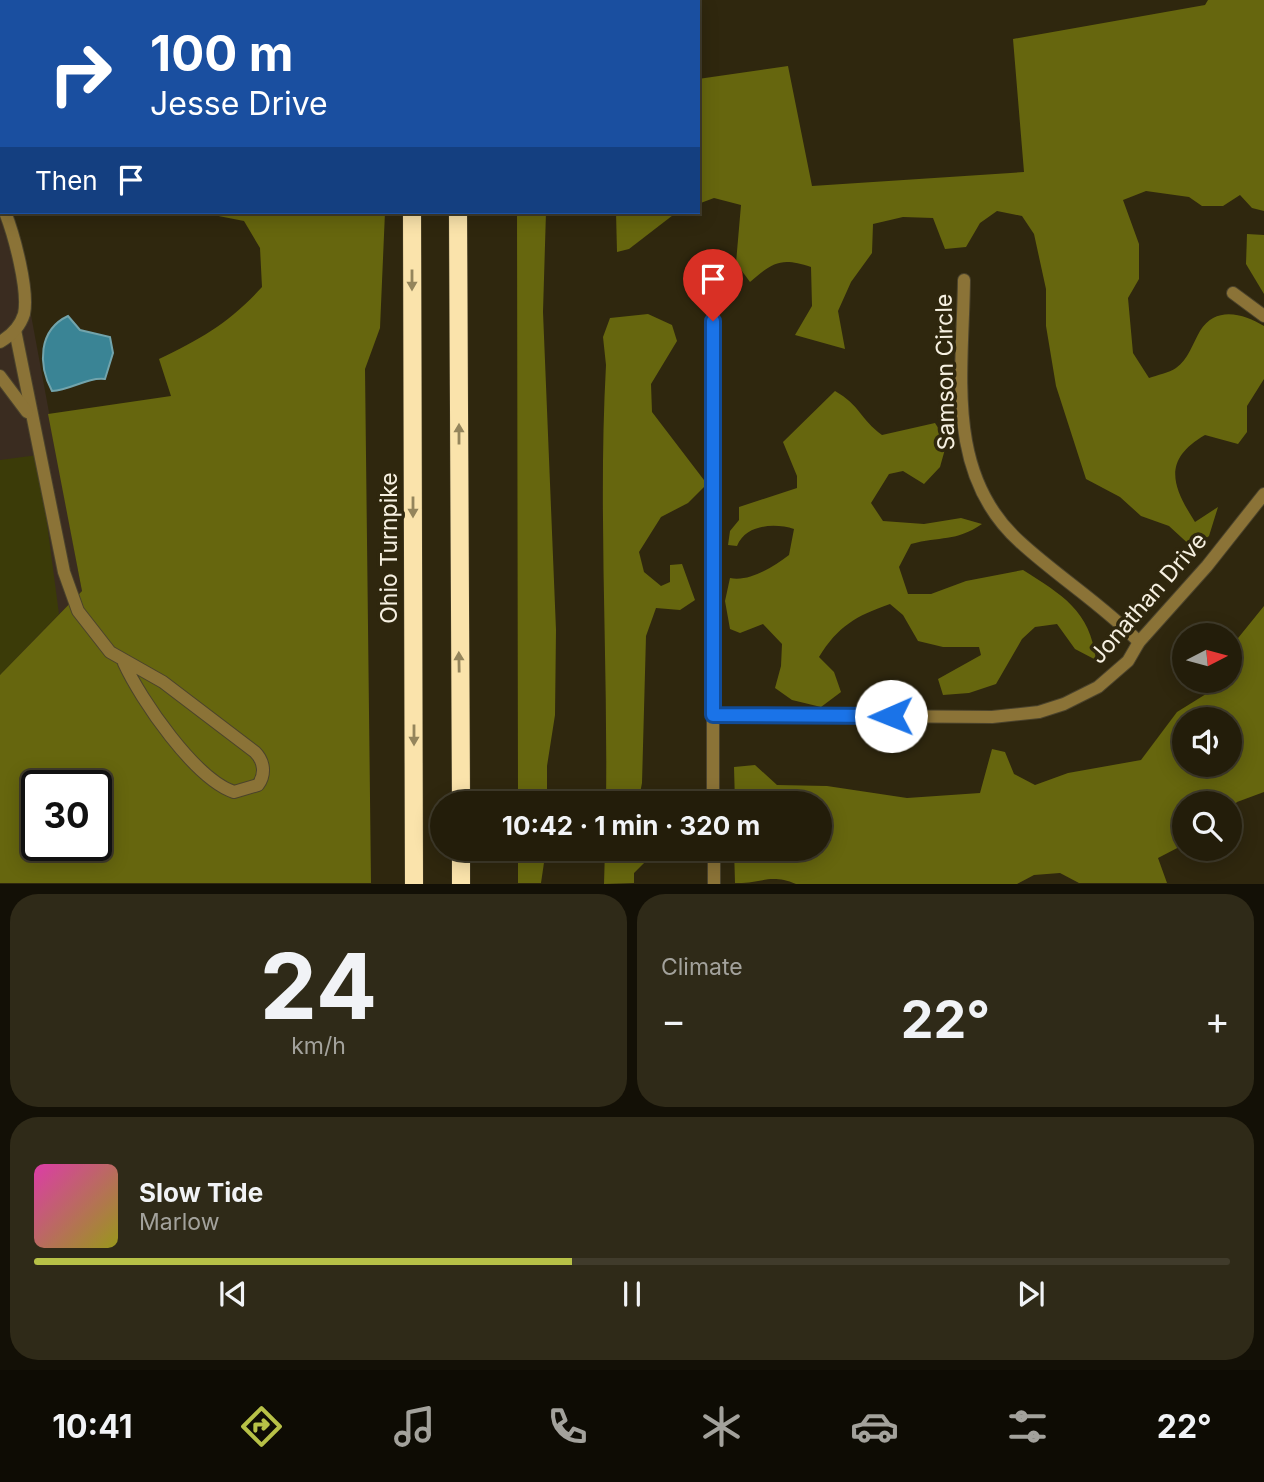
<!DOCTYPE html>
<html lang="en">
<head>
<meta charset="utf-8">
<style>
	:root { --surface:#231d0a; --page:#2f2a18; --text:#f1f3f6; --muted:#a3a29c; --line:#403b2b; --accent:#b7c147 }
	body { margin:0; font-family:Inter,sans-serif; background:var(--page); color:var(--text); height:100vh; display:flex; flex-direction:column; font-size:26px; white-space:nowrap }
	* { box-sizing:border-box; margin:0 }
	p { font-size:23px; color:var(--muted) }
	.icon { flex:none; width:38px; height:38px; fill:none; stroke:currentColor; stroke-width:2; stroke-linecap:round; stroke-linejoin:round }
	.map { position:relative; height:884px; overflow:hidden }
	.sheet { display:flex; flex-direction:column; gap:10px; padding:10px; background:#131006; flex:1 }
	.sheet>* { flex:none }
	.hud { position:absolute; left:0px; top:0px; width:700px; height:214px; box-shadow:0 4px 18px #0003,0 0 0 2px var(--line); background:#1a4fa0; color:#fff; overflow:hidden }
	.needle { width:46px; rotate:84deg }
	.tools { position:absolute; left:1172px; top:623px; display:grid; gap:14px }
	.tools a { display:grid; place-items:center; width:70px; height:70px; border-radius:50%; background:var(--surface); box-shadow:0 4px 18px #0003,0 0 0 2px var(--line); font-size:35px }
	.speed { position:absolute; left:21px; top:770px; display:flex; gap:14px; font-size:35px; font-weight:700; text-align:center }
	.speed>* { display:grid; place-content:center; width:91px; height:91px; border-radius:50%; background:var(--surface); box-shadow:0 4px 18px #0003,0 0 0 2px var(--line); line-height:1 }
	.speed .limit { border:4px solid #111; border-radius:10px; background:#fff; color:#111 }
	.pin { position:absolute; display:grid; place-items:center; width:60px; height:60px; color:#fff; margin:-72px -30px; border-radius:50% 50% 50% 0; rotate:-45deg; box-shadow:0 0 7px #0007 }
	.pin .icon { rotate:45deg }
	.me { position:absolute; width:77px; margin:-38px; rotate:269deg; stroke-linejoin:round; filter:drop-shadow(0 0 5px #0008) }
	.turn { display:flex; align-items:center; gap:24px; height:147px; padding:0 35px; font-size:32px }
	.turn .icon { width:91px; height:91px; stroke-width:2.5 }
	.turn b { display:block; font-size:49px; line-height:60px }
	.then { display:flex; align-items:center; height:66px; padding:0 35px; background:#0003; gap:14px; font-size:26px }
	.big { font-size:52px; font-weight:700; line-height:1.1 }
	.sheet .widget { flex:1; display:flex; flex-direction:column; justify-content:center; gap:10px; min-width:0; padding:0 24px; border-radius:28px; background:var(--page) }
	.sheet .dial { align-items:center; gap:0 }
	.dial b { font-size:91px; line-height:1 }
	.song { display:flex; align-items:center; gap:21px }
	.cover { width:84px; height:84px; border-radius:10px; background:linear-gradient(135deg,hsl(320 70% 55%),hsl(60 70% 35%)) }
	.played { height:7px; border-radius:4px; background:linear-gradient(90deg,var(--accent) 45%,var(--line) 45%) }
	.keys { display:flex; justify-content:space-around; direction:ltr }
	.heat { display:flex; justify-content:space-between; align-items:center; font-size:38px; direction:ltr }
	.sheet .tiles { flex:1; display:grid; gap:10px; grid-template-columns:1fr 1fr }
	.widget:last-child { grid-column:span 2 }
	.trip { position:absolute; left:430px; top:791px; width:402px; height:70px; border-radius:35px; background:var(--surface); box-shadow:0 4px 18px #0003,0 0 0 2px var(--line); font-weight:700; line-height:70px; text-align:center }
	.dock { display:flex; height:112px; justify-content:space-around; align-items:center; background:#0e0c04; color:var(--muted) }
	.dock .icon { width:49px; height:49px }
	.dock .active { color:var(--accent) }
	.dock b { font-size:32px; color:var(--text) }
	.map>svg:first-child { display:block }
	.education { fill:#3a2c20 }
	.green { fill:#3b3b08 }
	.forest { fill:#66660e; fill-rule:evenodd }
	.water { fill:#3a8495; stroke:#72a4ac; stroke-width:2 }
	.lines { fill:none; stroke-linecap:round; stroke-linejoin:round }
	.minor-casing { stroke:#4b432c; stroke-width:14 }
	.highway-casing { stroke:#4b432c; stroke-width:19 }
	.minor { stroke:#8b7337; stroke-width:12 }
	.highway { stroke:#fae3ab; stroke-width:18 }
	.oneway { fill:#94855c }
	.route-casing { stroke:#114b97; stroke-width:18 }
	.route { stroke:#1a73e8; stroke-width:12 }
	.labels { text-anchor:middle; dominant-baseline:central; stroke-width:7; stroke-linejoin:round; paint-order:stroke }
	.street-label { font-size:23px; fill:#f6f0e1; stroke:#2f270e }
</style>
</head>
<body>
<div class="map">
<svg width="1264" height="884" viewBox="0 0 1264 884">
	<rect width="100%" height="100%" fill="#2f270e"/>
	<g class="education">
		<polygon points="0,0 321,0 2,2 0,87"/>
		<polygon points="0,139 2,212 12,212 82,591 0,675"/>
	</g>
	<polygon class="green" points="38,455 59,614 0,675 0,460"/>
	<g class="forest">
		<path d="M1208,0h56v211l-12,-3 -12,-13 -17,11h-21l-13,-9 -43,-6 -23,9 16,44v35l-11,19 5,55 16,25c8,-3 20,-5 27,-10 12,-8 17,-25 24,-37 16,-26 44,-17 64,-5v53l-17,27v26l-9,12 -33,-9c-43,25 -33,51 -10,87l23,-15 -9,29 -16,12 -24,-22 -28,-10 -21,-19 -34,-18 -30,-93 -10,-60v-37l-12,-55 -12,-18 -25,-5 -17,12 -14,24 -21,2 -12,-31 -30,-1 -30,7 -1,29 -21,29 -13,29 7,38 -50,-14 17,-29 -1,-39c-30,-10 -38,-5 -61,15l-14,-19 5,-58 -27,-7 -16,6v-125l90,-13 24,120 212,-14 -11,-133 192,-34z"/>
		<path d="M198,212h187l-5,116 -15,41 6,514h-371v-208l82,-84 -34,-177 123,-18 -12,-37c43,-21 70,-36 103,-72l-2,-39 -16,-27zM37,786h59v59h-59z"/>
		<polygon points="517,212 546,212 543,312 556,630 555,715 547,766 547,803 518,803"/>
		<polygon points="616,212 677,212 629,249 617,252"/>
		<polygon points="1247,234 1264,235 1264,294 1246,264"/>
		<path d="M648,314l24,11 5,16 -26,43 1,28 55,72 -19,19 -27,14 -22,35 5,20 17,14 9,-4v-17l12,-1 13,36 -15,10 -24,-2 -10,28 -4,147 -4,20h-32c2,-146 -8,-292 0,-438l-3,-28 7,-19z"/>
		<path d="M835,391c25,14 25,28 47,44l53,-12 12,19 -7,25 -16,17 -21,-13 -14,3 -18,29 12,18 41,3 37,-6 21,6c-26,18 -42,12 -71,20l-12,23 9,27h23l35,-13 57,-11c39,25 67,40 73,90l-21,-11 -18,-25 -22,3 -13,12 -26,45 -27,9 -26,2 -5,-16 43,-24 -2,-8h-36l-25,-6 -15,-26 -13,-11c-34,12 -52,22 -71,53l15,15 7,20 -20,15 -29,-7 -17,-12 6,-22 1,-22 -19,-20 -23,9 -10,-4 -5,-28 5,-23c20,4 43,-11 59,-23l5,-26c-19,-6 -48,-5 -57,17l-9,-1 2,-14 9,-11v-13l58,-19v-12l-14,-34z"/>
		<path d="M1264,606v186l-27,10 -7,7v-6h-45v41l-27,14 9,25h-88l-19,-10 -26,2 -17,9h-221c-26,-11 -36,0 -61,-1l-1,-34h87v-46h-86l-1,-36 21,-2 22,20 50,1 80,12 73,-5 12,-44 13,3 9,22 21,11 33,-12 73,-13 36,-48 29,-18 7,-13h17v-33zM1185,719h45v46h-45z"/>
		<polygon points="518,849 546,849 541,883 518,883"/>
		<polygon points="605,849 695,849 692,856 645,862 634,873 634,883 604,884"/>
	</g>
	<path class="water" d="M68,316l12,14 30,7 3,16 -8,26c-18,-2 -34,11 -53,12 -14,-26 -14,-61 16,-75z"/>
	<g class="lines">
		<g class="minor-casing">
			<g id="minor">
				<polyline points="0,199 2,203"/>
				<path d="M964,280c-1,92 -20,194 56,262 38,35 83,63 119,100"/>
				<polyline points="1233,293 1264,316"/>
				<polyline points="713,321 713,803"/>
				<path d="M15,330l49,242 14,39 32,41 53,30 92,70c9,9 11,22 3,33l-24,7c-39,-13 -93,-92 -110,-129"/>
				<path d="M0,342c12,-7 20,-15 24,-28 5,-24 -10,-79 -19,-102"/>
				<polyline points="0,376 27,412"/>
				<polyline points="713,715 992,717 1039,712 1064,704 1098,687 1128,661 1139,642 1207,566 1264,494"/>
				<polyline points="714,849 714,884"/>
			</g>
		</g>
		<g class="highway-casing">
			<g id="highway">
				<polyline points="458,0 458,2"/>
				<polyline points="411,2 411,0"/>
				<polyline points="412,212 414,884"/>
				<polyline points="458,212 461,803"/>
				<polyline points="461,884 461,849"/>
			</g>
		</g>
		<use href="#minor" class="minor"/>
		<use href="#highway" class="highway"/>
	</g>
	<defs><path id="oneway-solid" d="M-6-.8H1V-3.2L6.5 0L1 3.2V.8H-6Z" transform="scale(1.75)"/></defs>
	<g class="oneway">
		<use href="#oneway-solid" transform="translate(412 280) rotate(90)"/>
		<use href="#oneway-solid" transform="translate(459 434) rotate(-90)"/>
		<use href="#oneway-solid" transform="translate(413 507) rotate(90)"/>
		<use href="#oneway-solid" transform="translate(459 662) rotate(-91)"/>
		<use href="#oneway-solid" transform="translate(414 735) rotate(90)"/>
	</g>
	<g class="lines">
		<g class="route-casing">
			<polyline id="route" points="713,321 713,715 891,716"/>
		</g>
		<use href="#route" class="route"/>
	</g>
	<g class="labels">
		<g class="street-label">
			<text transform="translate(945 372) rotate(-91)">Samson Circle</text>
			<text transform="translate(389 548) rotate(-90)">Ohio Turnpike</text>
			<text transform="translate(1148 598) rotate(-49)">Jonathan Drive</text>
		</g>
	</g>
</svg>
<div class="tools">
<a><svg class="needle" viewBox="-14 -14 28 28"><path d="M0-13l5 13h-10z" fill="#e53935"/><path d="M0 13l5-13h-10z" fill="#a3a29c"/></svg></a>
<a><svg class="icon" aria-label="sound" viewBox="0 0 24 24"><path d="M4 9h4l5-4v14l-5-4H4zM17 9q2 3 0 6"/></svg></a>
<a><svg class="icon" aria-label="search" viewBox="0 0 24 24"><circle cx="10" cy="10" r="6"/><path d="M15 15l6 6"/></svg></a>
</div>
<div class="speed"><div class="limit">30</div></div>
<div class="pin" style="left:713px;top:321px;background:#d93025"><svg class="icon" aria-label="arrive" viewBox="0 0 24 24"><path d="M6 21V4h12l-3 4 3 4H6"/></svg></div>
<svg class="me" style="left:891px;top:716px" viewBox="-20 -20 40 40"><circle r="19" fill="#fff"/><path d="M0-13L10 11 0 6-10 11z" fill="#1a73e8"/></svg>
<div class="trip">10:42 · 1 min · 320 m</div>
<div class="hud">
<div class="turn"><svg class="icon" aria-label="right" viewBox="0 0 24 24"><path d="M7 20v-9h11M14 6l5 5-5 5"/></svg><div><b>100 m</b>Jesse Drive</div></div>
<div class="then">Then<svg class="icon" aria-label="arrive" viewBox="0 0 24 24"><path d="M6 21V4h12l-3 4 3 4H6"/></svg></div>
</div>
</div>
<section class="sheet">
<div class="tiles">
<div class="widget dial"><b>24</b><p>km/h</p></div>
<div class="widget"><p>Climate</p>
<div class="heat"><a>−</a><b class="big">22°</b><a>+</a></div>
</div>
<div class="widget">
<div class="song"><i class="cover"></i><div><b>Slow Tide</b><p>Marlow</p></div></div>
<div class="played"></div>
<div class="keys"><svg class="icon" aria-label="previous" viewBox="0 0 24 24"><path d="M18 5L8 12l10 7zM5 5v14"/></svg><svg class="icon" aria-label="pause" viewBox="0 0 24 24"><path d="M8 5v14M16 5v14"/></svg><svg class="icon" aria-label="next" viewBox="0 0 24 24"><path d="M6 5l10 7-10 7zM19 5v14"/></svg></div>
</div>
</div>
</section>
<nav class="dock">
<b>10:41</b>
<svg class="icon active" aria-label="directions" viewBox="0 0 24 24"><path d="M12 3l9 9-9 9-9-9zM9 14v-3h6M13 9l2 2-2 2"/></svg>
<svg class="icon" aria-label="music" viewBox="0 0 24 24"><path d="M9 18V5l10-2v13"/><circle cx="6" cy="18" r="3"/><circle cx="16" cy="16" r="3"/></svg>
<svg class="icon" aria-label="phone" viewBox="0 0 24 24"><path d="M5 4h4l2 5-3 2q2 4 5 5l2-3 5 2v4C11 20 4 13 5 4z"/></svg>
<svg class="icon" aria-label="climate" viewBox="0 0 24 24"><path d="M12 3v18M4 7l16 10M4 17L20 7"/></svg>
<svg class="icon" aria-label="car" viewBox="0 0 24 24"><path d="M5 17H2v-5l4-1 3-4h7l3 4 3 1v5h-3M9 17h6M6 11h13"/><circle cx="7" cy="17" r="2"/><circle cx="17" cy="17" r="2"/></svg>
<svg class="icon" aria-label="filters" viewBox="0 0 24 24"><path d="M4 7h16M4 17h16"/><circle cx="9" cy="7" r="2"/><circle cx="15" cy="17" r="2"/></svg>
<b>22°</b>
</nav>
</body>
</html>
